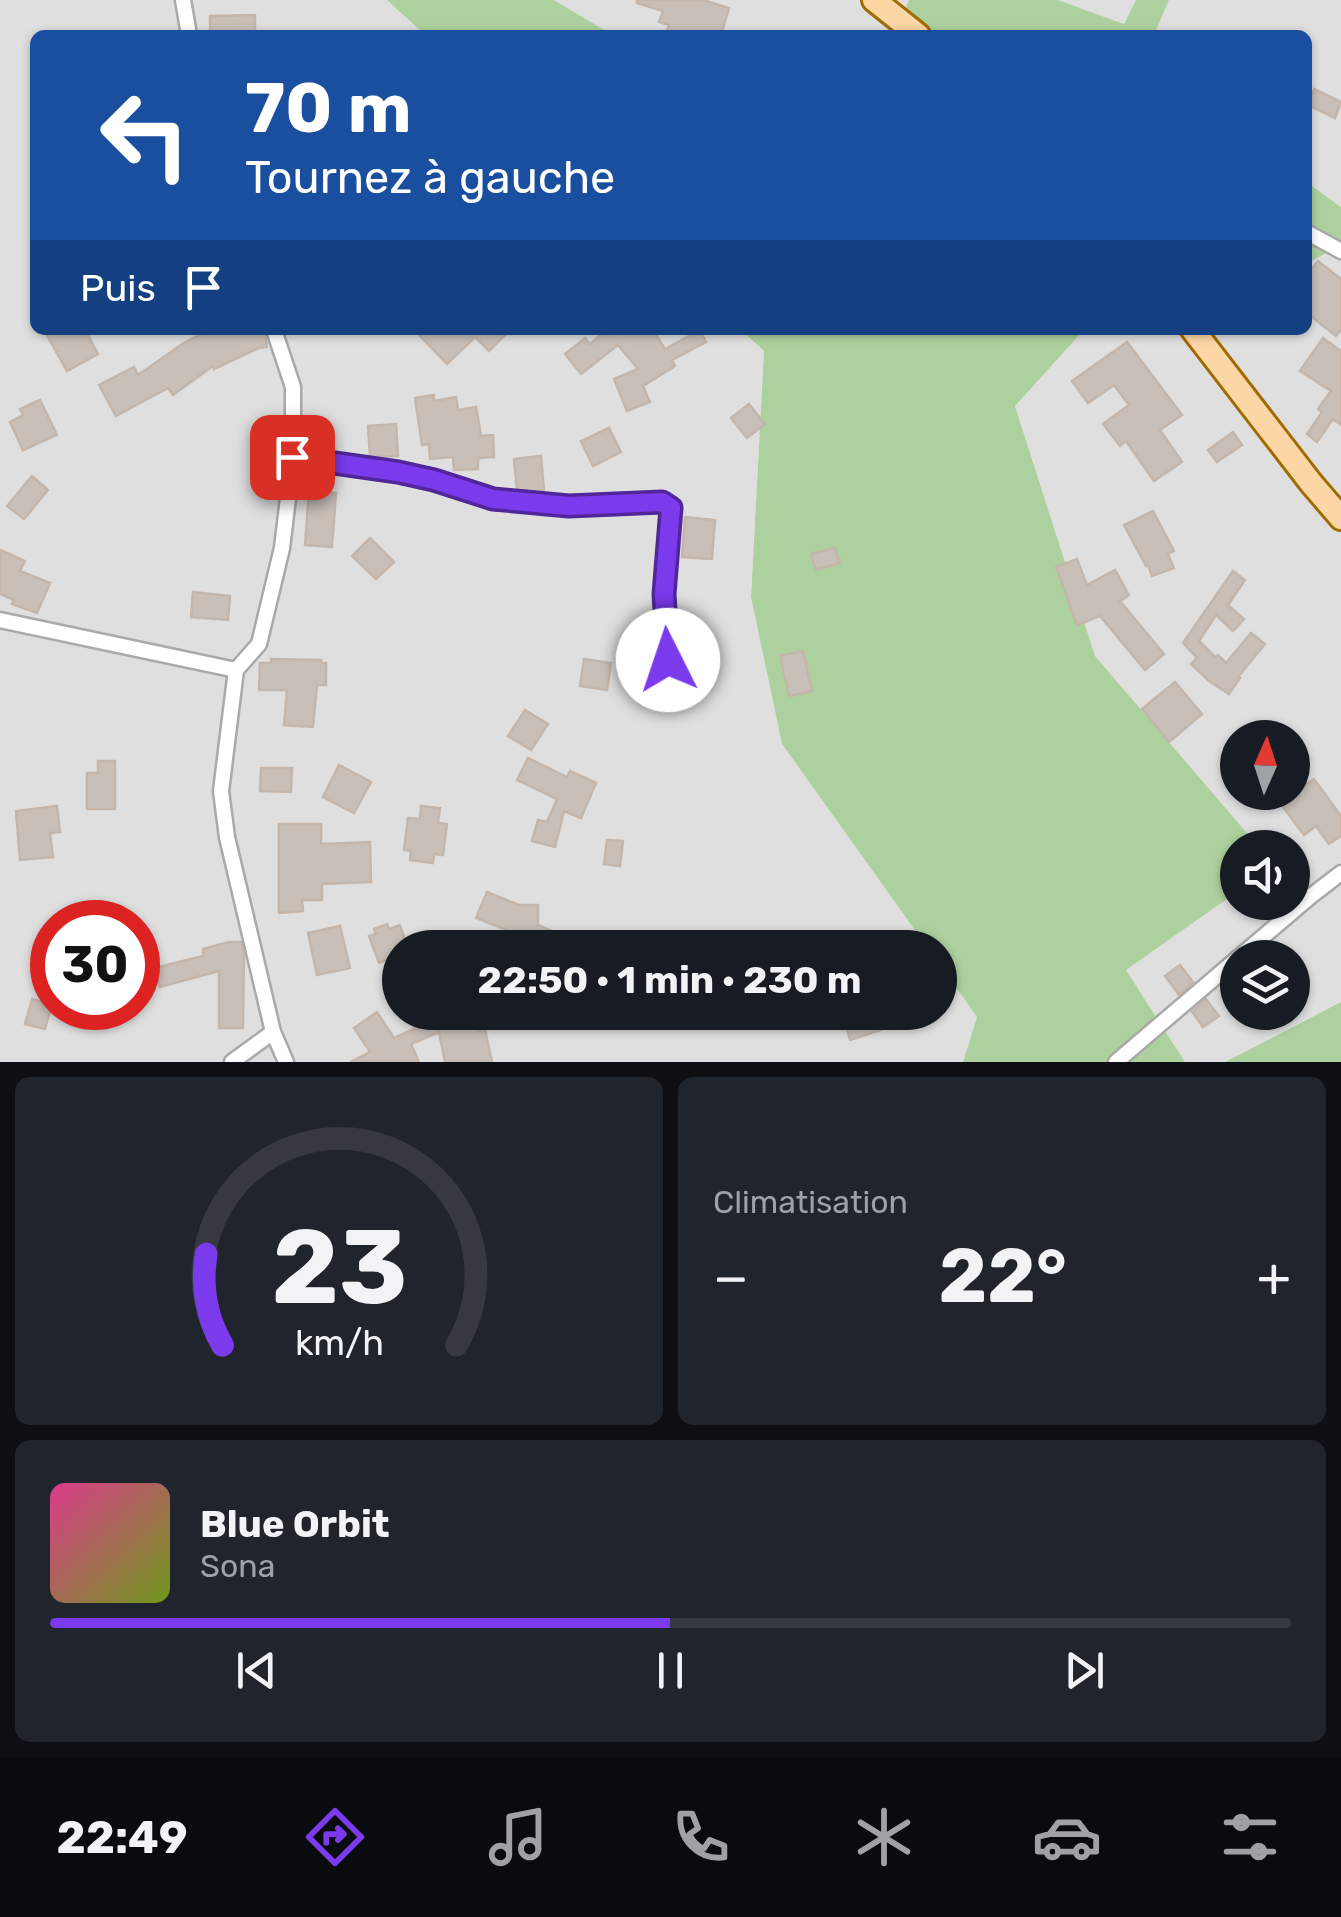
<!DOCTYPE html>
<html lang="fr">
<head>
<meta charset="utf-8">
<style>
	:root { --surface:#171b24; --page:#20242c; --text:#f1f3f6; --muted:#9ea1a6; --line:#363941; --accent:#7c3aed }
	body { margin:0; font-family:Rubik,sans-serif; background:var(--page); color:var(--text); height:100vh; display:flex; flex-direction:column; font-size:38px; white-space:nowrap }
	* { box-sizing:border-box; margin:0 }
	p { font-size:32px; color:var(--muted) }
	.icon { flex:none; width:55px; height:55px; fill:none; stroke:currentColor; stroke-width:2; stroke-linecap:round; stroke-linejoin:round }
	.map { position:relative; height:1062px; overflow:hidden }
	.drawer { display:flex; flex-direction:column; gap:15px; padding:15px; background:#0d0f14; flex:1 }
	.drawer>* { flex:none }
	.guide { position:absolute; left:30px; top:30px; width:1282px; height:305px; border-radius:15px; box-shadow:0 2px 8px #0004; background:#1a4fa0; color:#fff; overflow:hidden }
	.needle { width:65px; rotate:3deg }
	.buttons { position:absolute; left:1220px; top:720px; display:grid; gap:20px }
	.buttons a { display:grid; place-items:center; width:90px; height:90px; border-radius:50%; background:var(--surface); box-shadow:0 2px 8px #0004; font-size:50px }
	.speed { position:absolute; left:30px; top:900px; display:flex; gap:20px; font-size:50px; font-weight:700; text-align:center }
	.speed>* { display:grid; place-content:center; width:130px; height:130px; border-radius:50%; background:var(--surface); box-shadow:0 2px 8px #0004; line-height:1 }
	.speed .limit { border:15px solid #d22; background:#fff; color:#111 }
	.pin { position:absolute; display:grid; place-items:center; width:85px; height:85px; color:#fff; margin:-42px; border-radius:20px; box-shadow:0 5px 15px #0006 }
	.me { position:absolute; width:110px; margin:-55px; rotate:356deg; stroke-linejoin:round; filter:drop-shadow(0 0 8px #0008) }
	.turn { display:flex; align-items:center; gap:35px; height:210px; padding:0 50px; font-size:45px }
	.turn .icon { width:130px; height:130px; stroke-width:2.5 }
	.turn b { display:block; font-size:70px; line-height:85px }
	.then { display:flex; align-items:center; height:95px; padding:0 50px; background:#0003; gap:20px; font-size:38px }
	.big { font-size:75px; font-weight:700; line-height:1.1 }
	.drawer .card { flex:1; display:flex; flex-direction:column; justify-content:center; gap:15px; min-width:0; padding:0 35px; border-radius:15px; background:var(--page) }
	.drawer .dial { align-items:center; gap:0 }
	.dial svg { height:260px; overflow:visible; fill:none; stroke:var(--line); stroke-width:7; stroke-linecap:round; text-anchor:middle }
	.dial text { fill:var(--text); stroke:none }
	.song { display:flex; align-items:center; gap:30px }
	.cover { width:120px; height:120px; border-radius:15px; background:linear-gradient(135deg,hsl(330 70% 55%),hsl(80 70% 35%)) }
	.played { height:10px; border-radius:5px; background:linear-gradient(90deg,var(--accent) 50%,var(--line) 50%) }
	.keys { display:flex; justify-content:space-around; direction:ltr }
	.heat { display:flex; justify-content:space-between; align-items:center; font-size:55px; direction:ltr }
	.drawer .tiles { flex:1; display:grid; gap:15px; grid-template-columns:1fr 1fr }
	.card:last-child { grid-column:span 2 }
	.trip { position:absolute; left:382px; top:930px; width:575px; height:100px; border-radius:50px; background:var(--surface); box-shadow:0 2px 8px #0004; font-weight:700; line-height:100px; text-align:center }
	.dock { display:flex; height:160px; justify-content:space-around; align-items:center; background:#090b0e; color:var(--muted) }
	.dock .icon { width:70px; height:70px }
	.dock .active { color:var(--accent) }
	.dock b { font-size:45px; color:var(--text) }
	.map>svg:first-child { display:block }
	.residential { fill:#e0dfdf; fill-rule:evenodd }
	.forest { fill:#add19e }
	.building { fill:#c7bfb8; stroke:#c4b6ab; stroke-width:2.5 }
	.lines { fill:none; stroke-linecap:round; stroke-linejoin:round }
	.street-casing { stroke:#a9a9a9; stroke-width:19 }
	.primary-casing { stroke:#a06b00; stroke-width:28 }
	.street { stroke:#fff; stroke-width:14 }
	.primary { stroke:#fcd6a4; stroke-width:22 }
	.route-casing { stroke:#51269a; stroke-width:25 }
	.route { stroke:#7c3aed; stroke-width:18 }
</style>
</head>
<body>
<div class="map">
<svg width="1341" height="1062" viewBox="0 0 1341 1062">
	<rect width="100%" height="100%" fill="#f2efe9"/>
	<g class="residential">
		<path d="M0,0h387l38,35h-390v295h706l23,21 -13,246 31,147 145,203 -527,1v64h540v-47l37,52 -14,45h-963zM52,922h86v86h-86z"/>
		<polygon points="554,0 909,0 895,35 613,35"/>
		<polygon points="1058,0 1136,0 1124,24"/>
		<polygon points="1169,0 1341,0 1341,207 1308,183 1308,35 1154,35"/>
		<path d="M1341,245v757l-116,60h-40l-59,-92 111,-78 1,10h54v-54l-33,-1 -164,-191 -80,-250 69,-76h224v-67zM1238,738h54v54h-54zM1238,958h54v54h-54z"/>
	</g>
	<g class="forest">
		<polygon points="387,0 554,0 613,35 425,35"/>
		<polygon points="909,0 1058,0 1124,24 1136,0 1169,0 1154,35 895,35"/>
		<polygon points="1308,183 1341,207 1341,245 1308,263"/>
		<polygon points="741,330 1084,330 1015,406 1095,656 1259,847 1238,848 1237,892 1126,970 1185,1062 963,1062 977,1017 940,965 940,948 927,947 782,744 751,597 764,351"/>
		<polygon points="1341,1002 1341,1062 1225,1062"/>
	</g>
	<g class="building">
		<polygon points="637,0 703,0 729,8 721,35 665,35 669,25 659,22 663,11 637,3"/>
		<polygon points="255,15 255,35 210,34 210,16"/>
		<polygon points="1314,89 1341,102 1335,118 1308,105"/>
		<polygon points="1318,261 1341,279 1341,330 1336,336 1308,314 1308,274"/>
		<polygon points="44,330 85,330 98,354 67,371"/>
		<polygon points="211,330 264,330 267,347 259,348 214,369 213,366 173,395 168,388 116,416 99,385 134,367 138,375 185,342"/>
		<polygon points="426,330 510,330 489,351 475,337 447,364 420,336"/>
		<polygon points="607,330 653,330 665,349 700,330 706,342 672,360 675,366 643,386 650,402 627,411 614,379 638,369 618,345 581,374 565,354 585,338 590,344"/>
		<polygon points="1323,338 1341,351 1341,425 1333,419 1317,442 1307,434 1322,412 1318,409 1331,391 1300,371"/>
		<polygon points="1127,342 1182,415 1160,430 1182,462 1154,481 1126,441 1120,446 1103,424 1129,405 1114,385 1088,403 1072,381"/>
		<polygon points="434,395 434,401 456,397 458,410 476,407 481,436 493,435 494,457 478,458 478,469 454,470 453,457 430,459 429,444 422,445 415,398"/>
		<polygon points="40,400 57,435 23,450 10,422 23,415 20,409"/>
		<polygon points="749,404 765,424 747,438 731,418"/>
		<polygon points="396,424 398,456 370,457 368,426"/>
		<polygon points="609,428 621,452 593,466 581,441"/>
		<polygon points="1233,432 1242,445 1217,462 1208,450"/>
		<polygon points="541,456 544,491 517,490 514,459"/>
		<polygon points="32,476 48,490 24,519 7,506"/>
		<polygon points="309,491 336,493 332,547 305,545"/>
		<polygon points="1153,511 1174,551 1168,554 1174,568 1152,576 1148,565 1146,566 1124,525"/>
		<polygon points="685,517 715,520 712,559 682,557"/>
		<polygon points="370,538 394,562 376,579 352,556"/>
		<polygon points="835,548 840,563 816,570 811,554"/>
		<polygon points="0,550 25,561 20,571 50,583 37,613 12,604 14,600 0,594"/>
		<polygon points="1077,559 1087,585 1115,570 1129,595 1120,601 1164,654 1145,670 1100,616 1077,625 1056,567"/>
		<polygon points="1233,571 1245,580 1228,605 1244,619 1233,631 1216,615 1199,641 1215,657 1218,655 1226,663 1251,633 1265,644 1238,677 1240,678 1229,694 1209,681 1191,664 1197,658 1183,643"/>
		<polygon points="193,592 230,596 228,620 191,617"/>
		<polygon points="620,643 656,646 655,675 618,672"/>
		<polygon points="803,651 812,691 789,696 780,656"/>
		<polygon points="271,659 321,660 321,663 326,663 326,685 317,685 313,727 284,725 287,690 259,690 260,663 271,663"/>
		<polygon points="584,659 611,663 607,690 580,686"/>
		<polygon points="1175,682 1202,714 1169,742 1142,709"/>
		<polygon points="525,710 548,724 531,750 508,736"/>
		<polygon points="528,758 567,777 570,771 596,783 581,818 564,811 555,847 532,841 538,820 547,822 557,799 517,780"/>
		<polygon points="98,761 115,761 115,809 87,809 87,773 98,773"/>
		<polygon points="339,765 371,782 354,813 323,797"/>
		<polygon points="261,768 292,768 291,792 260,791"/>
		<polygon points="1314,779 1341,816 1341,836 1329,844 1316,826 1304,835 1280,803"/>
		<polygon points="57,806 60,832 50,833 53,857 20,860 16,811"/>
		<polygon points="421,806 440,808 438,823 447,824 443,855 434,854 433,863 410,860 411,851 404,850 408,818 420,819"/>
		<polygon points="279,824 321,824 321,844 370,842 371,882 322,884 322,900 302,900 303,911 279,913"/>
		<polygon points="607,840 623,841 620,866 604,864"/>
		<polygon points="487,892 519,905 538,905 538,925 590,948 544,948 549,938 514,938 514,933 476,918"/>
		<polygon points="387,924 389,929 400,925 408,948 400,948 400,955 379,963 369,936 376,934 374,929"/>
		<polygon points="340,926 350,968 317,975 308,933"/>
		<polygon points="229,942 241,942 244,954 243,1028 219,1028 219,971 160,987 155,968 203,956 203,949"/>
		<polygon points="1180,965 1193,982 1179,995 1165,976"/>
		<polygon points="32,999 52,1005 45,1029 25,1024"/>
		<polygon points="1206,999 1219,1016 1203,1027 1192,1012"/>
		<polygon points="377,1012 394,1038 414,1029 458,1027 457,1021 475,1018 477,1031 485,1030 492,1062 445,1062 439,1032 411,1044 419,1062 350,1062 370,1052 354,1028"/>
		<polygon points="801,1012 839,1012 840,1017 805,1026"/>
		<polygon points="842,1012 876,1012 881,1030 850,1040"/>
	</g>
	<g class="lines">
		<g class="street-casing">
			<g id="street">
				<polyline points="183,0 189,35"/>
				<polyline points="1308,233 1341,251"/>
				<polyline points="274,330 293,387 293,457 282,548 259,644 236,670 221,791 227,837 273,1032 286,1062"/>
				<polyline points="293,457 397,472 434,480 493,499 569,506 663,502 671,508 664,595 668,660"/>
				<polyline points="0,620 236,670"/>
				<polyline points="1238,958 1311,896 1341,873"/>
				<polyline points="232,1062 273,1032"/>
				<polyline points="1116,1062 1238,958"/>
			</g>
		</g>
		<g class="primary-casing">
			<g id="primary">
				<polyline points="874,0 918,35"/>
				<polyline points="1193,330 1311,483 1341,518"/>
			</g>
		</g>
		<use href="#street" class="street"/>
		<use href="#primary" class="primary"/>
	</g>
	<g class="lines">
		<g class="route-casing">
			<polyline id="route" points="292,457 398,472 434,480 493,499 569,506 662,502 671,508 664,594 668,660"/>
		</g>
		<use href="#route" class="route"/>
	</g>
</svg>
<div class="buttons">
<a><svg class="needle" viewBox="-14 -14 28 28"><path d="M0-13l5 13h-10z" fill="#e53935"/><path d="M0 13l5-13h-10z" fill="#9ea1a6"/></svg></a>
<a><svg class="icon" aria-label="sound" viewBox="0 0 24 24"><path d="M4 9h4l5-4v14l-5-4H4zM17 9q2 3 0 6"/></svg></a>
<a><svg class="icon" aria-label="layers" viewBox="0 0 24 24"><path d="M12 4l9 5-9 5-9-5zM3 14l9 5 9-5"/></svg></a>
</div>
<div class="speed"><div class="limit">30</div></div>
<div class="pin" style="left:292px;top:457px;background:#d93025"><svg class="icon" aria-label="arrive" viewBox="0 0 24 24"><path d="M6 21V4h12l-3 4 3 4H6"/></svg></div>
<svg class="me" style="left:668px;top:660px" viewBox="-20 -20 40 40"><circle r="19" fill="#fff"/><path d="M0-13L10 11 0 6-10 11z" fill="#7c3aed"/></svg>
<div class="trip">22:50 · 1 min · 230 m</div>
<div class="guide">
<div class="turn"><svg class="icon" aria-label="left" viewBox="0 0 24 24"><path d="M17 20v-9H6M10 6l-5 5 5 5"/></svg><div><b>70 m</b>Tournez à gauche</div></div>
<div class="then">Puis<svg class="icon" aria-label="arrive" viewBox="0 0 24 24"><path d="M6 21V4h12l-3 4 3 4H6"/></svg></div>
</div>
</div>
<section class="drawer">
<div class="tiles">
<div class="card dial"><svg viewBox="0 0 100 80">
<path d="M14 69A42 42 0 1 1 86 69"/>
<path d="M14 69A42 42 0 0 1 9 41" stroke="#7c3aed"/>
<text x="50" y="56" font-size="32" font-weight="700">23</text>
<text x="50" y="72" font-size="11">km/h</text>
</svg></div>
<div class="card"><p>Climatisation</p>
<div class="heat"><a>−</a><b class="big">22°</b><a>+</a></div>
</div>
<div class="card">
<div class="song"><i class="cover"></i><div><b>Blue Orbit</b><p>Sona</p></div></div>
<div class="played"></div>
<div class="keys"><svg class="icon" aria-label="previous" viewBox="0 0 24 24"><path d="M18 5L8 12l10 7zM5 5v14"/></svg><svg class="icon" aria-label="pause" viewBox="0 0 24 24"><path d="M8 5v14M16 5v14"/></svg><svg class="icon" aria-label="next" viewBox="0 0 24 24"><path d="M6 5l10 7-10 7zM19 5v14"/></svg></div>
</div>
</div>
</section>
<nav class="dock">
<b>22:49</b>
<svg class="icon active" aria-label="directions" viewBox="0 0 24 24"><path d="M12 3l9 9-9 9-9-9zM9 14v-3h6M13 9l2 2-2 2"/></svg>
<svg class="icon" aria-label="music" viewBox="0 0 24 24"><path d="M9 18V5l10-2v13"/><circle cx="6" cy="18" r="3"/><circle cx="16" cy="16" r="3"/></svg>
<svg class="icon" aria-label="phone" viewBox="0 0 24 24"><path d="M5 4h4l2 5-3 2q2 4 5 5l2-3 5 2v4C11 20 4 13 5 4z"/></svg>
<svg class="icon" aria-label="climate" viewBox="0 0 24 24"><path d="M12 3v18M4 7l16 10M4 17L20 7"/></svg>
<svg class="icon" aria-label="car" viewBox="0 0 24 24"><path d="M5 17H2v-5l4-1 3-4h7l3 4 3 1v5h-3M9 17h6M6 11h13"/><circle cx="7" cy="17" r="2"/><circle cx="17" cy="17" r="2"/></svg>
<svg class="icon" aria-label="filters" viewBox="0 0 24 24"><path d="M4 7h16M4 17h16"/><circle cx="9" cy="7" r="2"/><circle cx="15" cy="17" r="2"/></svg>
</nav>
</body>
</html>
